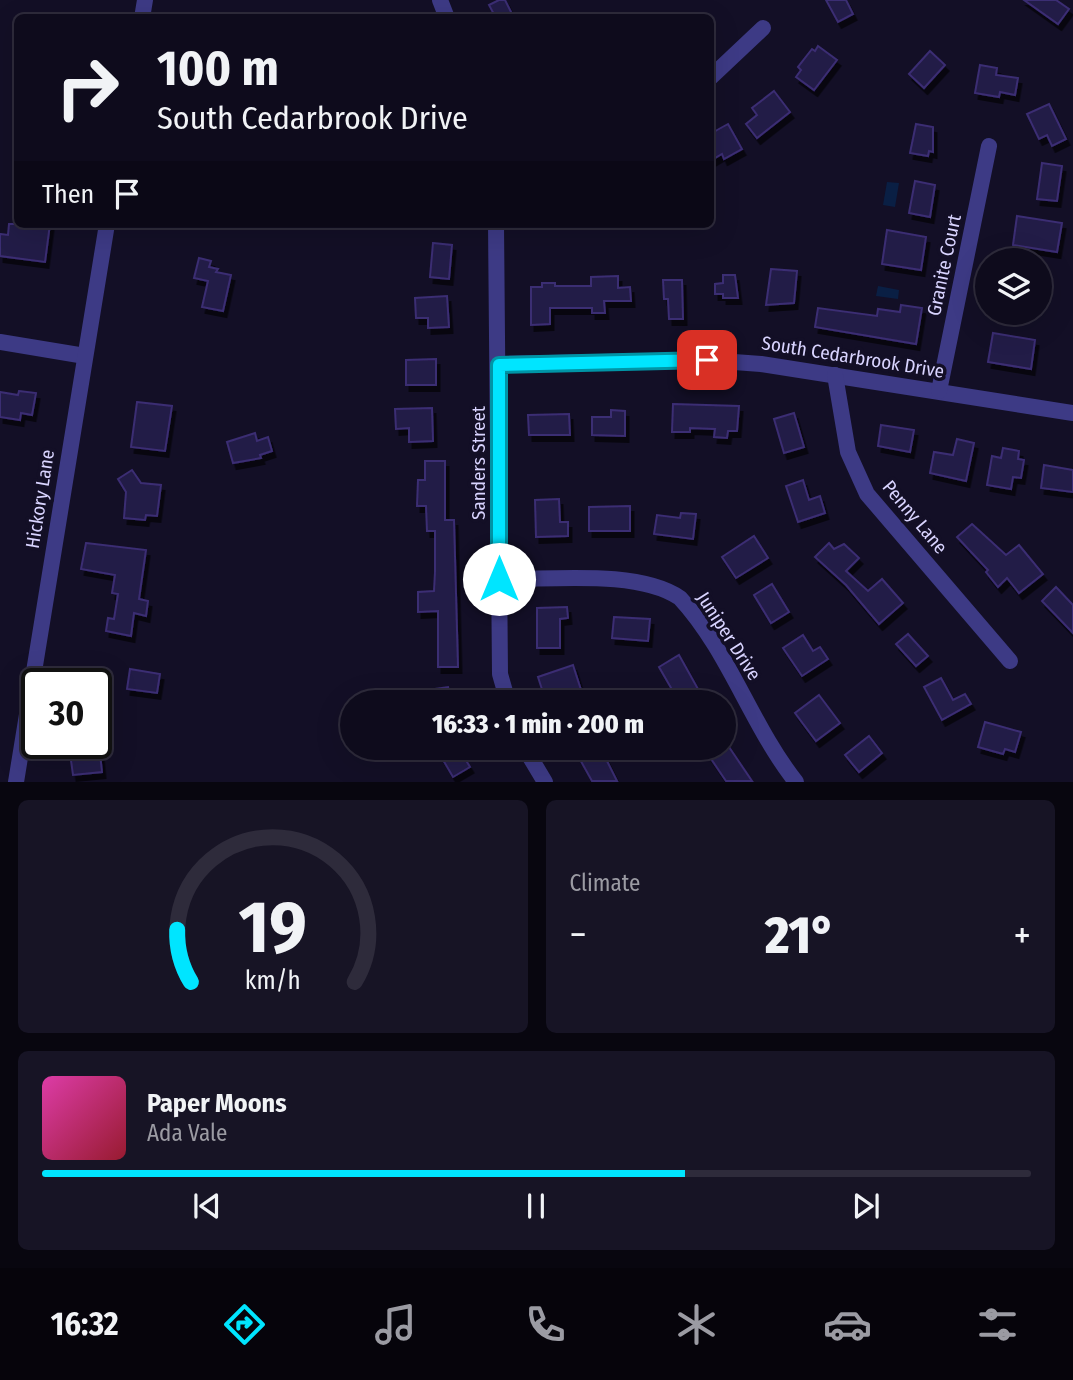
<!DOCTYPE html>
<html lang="en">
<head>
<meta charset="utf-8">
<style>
	:root { --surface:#0e0b1c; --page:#171425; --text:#f1f3f6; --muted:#9b9ba3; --line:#2e2b3b; --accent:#00e5ff }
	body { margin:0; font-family:"Fira Sans Condensed",sans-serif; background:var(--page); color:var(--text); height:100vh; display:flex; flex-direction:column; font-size:26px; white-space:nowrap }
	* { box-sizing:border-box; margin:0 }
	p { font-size:23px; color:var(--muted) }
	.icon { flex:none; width:38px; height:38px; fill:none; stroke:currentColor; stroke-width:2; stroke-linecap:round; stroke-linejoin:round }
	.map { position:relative; height:782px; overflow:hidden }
	.drawer { display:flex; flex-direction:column; gap:18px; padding:18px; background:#08060f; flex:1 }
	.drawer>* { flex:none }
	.top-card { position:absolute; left:14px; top:14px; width:700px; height:214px; border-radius:10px; box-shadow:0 7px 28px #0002,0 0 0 2px var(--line); background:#0e0b1c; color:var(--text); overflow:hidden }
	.fabs { position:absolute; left:975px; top:248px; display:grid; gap:14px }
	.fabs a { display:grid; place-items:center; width:77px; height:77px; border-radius:50%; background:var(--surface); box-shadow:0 7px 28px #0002,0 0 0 2px var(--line); font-size:35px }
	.speed { position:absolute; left:21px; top:668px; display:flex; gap:14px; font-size:35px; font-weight:700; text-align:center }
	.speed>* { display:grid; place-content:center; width:91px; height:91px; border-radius:50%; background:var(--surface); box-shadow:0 7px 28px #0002,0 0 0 2px var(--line); line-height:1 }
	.speed .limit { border:4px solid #111; border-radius:10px; background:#fff; color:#111 }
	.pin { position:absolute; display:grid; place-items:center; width:60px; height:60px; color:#fff; margin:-30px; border-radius:14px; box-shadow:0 4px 10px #0006 }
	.me { position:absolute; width:77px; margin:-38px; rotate:0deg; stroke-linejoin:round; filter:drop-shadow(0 0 5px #0008) }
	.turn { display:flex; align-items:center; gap:24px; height:147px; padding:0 28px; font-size:32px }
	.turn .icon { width:91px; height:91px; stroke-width:2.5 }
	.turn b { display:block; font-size:49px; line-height:60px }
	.then { display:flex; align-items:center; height:66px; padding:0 28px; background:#0003; gap:14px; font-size:26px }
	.big { font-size:52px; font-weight:800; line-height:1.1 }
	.drawer .card { flex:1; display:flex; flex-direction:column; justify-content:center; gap:10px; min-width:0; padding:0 24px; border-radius:10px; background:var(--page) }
	.drawer .dial { align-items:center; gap:0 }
	.dial svg { height:182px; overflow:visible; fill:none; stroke:var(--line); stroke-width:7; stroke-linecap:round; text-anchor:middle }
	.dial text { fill:var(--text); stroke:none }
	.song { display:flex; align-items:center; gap:21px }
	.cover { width:84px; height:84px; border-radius:10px; background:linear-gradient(135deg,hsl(320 70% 55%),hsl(350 70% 35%)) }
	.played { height:7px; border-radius:4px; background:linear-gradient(90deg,var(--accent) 65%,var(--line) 65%) }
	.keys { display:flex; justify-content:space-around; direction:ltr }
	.heat { display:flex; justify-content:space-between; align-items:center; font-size:38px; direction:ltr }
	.drawer .tiles { flex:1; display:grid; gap:18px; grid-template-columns:1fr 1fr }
	.card:last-child { grid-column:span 2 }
	.trip { position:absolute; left:340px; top:690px; width:396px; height:70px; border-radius:35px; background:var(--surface); box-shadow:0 7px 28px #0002,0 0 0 2px var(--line); font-weight:800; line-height:70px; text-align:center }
	.tabs { display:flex; height:112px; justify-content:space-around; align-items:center; background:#06040b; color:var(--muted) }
	.tabs .icon { width:49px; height:49px }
	.tabs .on { color:var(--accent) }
	.tabs b { font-size:32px; color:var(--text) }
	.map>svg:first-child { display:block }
	.water { fill:#0a1f44 }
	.building { fill:#241b47; stroke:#3b2d73; stroke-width:2; filter:url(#shadow) }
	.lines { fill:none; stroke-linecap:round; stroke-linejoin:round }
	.minor { stroke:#3d3a85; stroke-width:16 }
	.route-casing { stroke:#0095a6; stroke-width:18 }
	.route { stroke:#00e5ff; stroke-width:12 }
	.labels { text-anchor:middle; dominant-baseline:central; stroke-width:7; stroke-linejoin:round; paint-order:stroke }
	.street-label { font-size:19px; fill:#d9d4ff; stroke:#130f26 }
</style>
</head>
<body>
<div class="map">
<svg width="1073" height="782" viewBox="0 0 1073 782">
	<defs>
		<filter id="shadow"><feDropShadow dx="3.5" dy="6" stdDeviation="0" flood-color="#0009"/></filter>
	</defs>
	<rect width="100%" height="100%" fill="#130f26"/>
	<g class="water">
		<polygon points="887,182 899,183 895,207 883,205"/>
		<polygon points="878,286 899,290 898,299 876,296"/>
	</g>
	<g class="building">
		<polygon points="499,0 505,0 514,18 496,18 489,5"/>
		<polygon points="826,0 846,0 853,14 838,22"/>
		<polygon points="1024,0 1056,0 1069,9 1058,24"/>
		<polygon points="818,46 837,60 814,90 796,77 801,70 798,67 812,49 815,51"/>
		<polygon points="930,51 945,65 924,88 909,74"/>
		<polygon points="980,65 997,68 996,75 1018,78 1015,95 1000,92 999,97 975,93"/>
		<polygon points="774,91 790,112 757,138 746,124 757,115 752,108"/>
		<polygon points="1049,104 1066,139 1052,146 1047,135 1039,139 1027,114"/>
		<polygon points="728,124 742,149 724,159 722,154 710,161 710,134"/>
		<polygon points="916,124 933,127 933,152 929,151 928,156 910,153"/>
		<polygon points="1042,163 1062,166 1057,201 1037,199"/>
		<polygon points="915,181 935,185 930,217 909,213"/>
		<polygon points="1017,216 1062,223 1057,252 1013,245"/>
		<polygon points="9,224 50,224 45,262 0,256 0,234 8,235"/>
		<polygon points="887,230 926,237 921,270 882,264"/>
		<polygon points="433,243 452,245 449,279 430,277"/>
		<polygon points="199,258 211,261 209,267 218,269 216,272 231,275 223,311 202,307 208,281 194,278"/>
		<polygon points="771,269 797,271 794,303 766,305"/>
		<polygon points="723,275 735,275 738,298 723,298 723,294 715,294 715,284 723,283"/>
		<polygon points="618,276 618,288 630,287 631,301 604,301 605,313 592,313 592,308 550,308 550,324 531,325 531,287 542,287 542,283 555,283 555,286 591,286 591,277"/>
		<polygon points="663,280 682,280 683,319 669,319 668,299 664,299"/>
		<polygon points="447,296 449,327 428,328 428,318 416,318 415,298"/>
		<polygon points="901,305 922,308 916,344 815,327 818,308 877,316 878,309 900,312"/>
		<polygon points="993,333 1035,340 1031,369 988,362"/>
		<polygon points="436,359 436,385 406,385 406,360"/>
		<polygon points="19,391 36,393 32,415 21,413 20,420 0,417 0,392 18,395"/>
		<polygon points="137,402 172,406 165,451 131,447"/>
		<polygon points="673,404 739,406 737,431 728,431 727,438 714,437 715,429 690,428 690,432 672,432"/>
		<polygon points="432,408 433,441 409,442 409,428 396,429 395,409"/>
		<polygon points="611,410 625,411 625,436 592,435 592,417 611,417"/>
		<polygon points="794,413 804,447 784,453 774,419"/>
		<polygon points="569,414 570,435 529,435 528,415"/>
		<polygon points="881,425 914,430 910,452 878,446"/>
		<polygon points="255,433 257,441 268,437 272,451 260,455 261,458 233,463 227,442"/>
		<polygon points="957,439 974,443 966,481 930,473 934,452 953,455"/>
		<polygon points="1003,448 1019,451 1018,459 1024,460 1021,478 1013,477 1011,489 987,485 992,456 1001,458"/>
		<polygon points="425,461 445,461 445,520 454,520 458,667 438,667 438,611 418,612 418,592 434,591 435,572 435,531 427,531 426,506 417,506 418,480 425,480"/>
		<polygon points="1044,465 1073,470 1073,492 1041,488"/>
		<polygon points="132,470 141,483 161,485 157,516 146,515 145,520 124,518 126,492 118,479"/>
		<polygon points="803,480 809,500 820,496 825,513 798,522 786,486"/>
		<polygon points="559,499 560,522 568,522 568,536 536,537 535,500"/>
		<polygon points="630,506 630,531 589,531 589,507"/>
		<polygon points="681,513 696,514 693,539 654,534 657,515 680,518"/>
		<polygon points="972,524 1006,555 1019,545 1043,574 1019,593 1007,578 998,587 986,572 988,570 957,537"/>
		<polygon points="754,536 768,558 736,578 722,557"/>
		<polygon points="86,543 146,550 139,599 148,601 146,616 134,613 131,636 106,631 108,618 114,619 118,594 112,593 115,575 81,569"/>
		<polygon points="829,543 834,549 844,544 859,558 846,571 868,591 882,579 903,603 879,624 846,585 815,557"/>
		<polygon points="772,584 789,612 771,623 754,595"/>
		<polygon points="1056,587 1073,605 1073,633 1042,601"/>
		<polygon points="567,607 568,618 560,619 560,648 537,648 537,608"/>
		<polygon points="614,617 650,619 648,641 612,638"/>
		<polygon points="908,634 928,656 916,666 896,644"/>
		<polygon points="803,635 813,651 820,647 828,659 802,676 783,648"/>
		<polygon points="679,655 698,689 678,700 659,667"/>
		<polygon points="573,665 583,696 564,702 546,702 538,677"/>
		<polygon points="130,669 160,674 157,693 127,689"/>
		<polygon points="941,678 953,700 965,694 971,704 942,720 924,687"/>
		<polygon points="448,687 451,702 429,702 427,690"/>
		<polygon points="819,695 840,723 816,741 795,713"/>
		<polygon points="985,722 1021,732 1015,752 1005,749 1003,754 978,747"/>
		<polygon points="869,736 882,753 859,772 845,755"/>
		<polygon points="88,744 99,744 102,772 73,775 70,753 88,751"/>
		<polygon points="449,747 458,747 470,767 453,777 439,753"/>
		<polygon points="573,747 600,747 617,781 592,781"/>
		<polygon points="703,747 729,747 752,781 726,781"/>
	</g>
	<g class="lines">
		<g class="minor">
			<polyline points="440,0 447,18"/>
			<polyline points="142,18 145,0"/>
			<polyline points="710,78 763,28"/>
			<polyline points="496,224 500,674 508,702"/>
			<polyline points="0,342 85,356"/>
			<polyline points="499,364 707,360 761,364 1073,413"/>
			<polyline points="835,375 848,452 867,494 1010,661"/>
			<polyline points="939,391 989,146"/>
			<path d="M500,579c50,1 138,-10 180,19 49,53 71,127 116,184"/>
			<polyline points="524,747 545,782"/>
			<polyline points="16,782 107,224"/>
		</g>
	</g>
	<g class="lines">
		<g class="route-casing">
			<polyline id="route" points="499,579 499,365 707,360"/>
		</g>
		<use href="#route" class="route"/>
	</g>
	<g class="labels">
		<g class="street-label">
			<text transform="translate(944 265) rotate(-78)">Granite Court</text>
			<text transform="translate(853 357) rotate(9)">South Cedarbrook Drive</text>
			<text transform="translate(478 463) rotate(-90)">Sanders Street</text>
			<text transform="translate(40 499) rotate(-81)">Hickory Lane</text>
			<text transform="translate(915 517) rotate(50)">Penny Lane</text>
			<text transform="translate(729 636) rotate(57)">Juniper Drive</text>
		</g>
	</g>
</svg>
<div class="fabs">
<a><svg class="icon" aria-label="layers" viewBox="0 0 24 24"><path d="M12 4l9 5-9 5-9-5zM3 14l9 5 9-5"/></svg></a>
</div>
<div class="speed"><div class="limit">30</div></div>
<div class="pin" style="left:707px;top:360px;background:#d93025"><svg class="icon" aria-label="arrive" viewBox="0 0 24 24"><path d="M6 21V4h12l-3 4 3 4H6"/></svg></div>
<svg class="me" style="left:499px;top:579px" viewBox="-20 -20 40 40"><circle r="19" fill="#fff"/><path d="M0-13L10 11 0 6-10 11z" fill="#00e5ff"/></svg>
<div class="trip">16:33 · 1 min · 200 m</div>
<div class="top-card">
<div class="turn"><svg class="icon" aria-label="right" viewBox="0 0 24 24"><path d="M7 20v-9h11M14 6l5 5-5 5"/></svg><div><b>100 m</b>South Cedarbrook Drive</div></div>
<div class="then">Then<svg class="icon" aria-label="arrive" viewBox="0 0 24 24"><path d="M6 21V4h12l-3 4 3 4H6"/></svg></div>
</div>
</div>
<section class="drawer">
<div class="tiles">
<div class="card dial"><svg viewBox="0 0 100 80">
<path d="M14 69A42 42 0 1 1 86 69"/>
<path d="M14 69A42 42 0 0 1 8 46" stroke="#00e5ff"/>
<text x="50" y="56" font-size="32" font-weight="700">19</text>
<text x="50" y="72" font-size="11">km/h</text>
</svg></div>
<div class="card"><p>Climate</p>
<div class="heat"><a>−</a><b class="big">21°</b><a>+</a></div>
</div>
<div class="card">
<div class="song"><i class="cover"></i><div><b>Paper Moons</b><p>Ada Vale</p></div></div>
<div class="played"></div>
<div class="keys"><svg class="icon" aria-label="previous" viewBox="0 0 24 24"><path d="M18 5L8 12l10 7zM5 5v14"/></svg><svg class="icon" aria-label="pause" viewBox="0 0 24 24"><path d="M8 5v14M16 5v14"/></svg><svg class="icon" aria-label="next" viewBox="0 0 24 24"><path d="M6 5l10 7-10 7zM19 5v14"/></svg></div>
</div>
</div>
</section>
<nav class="tabs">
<b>16:32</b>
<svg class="icon on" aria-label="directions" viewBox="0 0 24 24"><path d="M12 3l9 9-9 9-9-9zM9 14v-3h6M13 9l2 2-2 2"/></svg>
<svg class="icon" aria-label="music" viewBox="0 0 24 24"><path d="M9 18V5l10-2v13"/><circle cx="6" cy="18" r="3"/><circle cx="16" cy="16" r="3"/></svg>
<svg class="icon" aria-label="phone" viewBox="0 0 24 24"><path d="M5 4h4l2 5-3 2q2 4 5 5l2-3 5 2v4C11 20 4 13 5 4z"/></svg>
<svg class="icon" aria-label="climate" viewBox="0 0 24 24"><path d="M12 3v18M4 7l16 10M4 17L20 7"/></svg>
<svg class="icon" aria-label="car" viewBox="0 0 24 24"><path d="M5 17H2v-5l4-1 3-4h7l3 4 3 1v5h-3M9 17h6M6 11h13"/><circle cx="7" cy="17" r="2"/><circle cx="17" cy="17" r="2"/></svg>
<svg class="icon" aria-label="filters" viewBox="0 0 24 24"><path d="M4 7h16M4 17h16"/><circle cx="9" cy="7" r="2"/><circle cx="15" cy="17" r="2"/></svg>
</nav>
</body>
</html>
